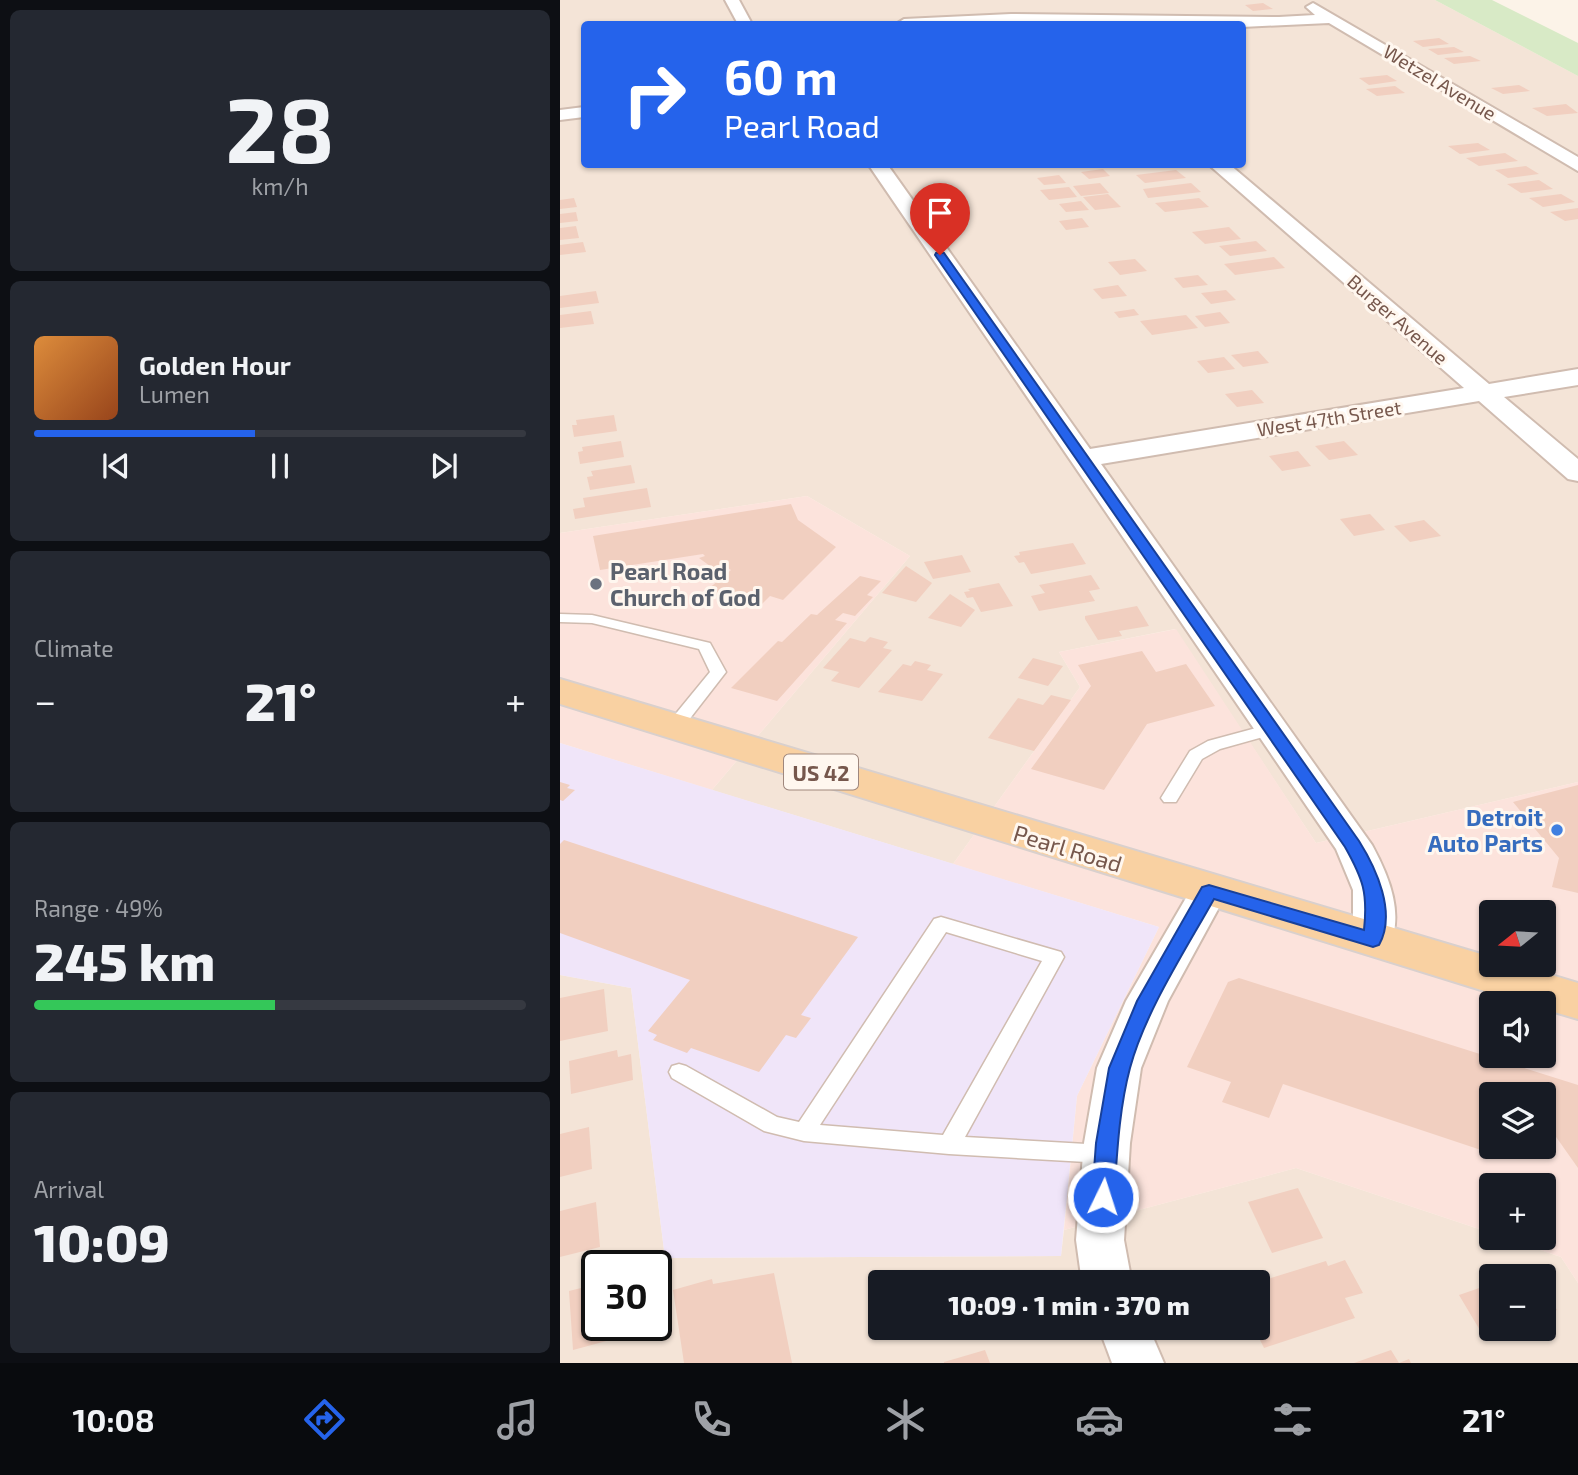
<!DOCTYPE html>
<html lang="en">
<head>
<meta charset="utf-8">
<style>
	:root { --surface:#171b24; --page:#242831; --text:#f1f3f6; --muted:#9ea1a6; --line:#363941; --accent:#2563eb }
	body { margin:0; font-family:"Exo 2",sans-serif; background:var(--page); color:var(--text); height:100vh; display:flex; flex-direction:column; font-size:26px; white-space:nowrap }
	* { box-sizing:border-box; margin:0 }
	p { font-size:23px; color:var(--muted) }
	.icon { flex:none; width:38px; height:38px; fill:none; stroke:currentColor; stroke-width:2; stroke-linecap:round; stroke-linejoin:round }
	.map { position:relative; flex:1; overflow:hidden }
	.details { display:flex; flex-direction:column; gap:10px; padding:10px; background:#0d0f14; width:560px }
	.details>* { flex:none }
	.top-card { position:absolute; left:21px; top:21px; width:665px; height:147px; border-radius:7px; box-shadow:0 2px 5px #0004; background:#2563eb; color:#fff; overflow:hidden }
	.needle { width:46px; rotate:252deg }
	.tools { position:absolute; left:919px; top:900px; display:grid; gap:14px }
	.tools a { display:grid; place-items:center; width:77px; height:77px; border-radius:7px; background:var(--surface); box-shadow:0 2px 5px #0004; font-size:35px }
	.speed { position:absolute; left:21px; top:1250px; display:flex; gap:14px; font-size:35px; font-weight:700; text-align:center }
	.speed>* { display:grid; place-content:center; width:91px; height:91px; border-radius:50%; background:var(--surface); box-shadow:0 2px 5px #0004; line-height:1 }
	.speed .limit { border:4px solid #111; border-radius:10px; background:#fff; color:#111 }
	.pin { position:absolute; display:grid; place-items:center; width:60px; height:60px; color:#fff; margin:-72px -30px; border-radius:50% 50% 50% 0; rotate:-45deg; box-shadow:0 0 7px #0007 }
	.pin .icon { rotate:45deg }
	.me { position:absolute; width:77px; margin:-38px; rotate:4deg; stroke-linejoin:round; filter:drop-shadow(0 0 5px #0008) }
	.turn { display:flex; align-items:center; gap:24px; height:147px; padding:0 28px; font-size:32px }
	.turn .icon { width:91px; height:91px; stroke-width:2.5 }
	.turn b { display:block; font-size:49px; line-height:60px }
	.big { font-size:52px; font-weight:800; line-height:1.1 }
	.details .widget { flex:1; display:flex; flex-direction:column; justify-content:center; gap:10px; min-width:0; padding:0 24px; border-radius:10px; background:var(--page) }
	.details .dial { align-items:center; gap:0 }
	.dial b { font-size:91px; line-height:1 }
	.song { display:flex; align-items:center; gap:21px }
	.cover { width:84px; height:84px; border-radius:10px; background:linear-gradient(135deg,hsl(30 70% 55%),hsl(20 70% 35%)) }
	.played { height:7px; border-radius:4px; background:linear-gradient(90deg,var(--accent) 45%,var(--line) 45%) }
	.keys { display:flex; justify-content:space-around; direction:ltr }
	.heat { display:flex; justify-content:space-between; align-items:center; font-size:38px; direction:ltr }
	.charge { height:10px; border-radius:5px; background:linear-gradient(90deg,#34c759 49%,var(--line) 0) }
	.trip { position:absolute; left:308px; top:1270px; width:402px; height:70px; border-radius:7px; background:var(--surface); box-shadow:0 2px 5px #0004; font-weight:800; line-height:70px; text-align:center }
	.dock { display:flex; height:112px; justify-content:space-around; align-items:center; background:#090b0e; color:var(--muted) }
	.dock .icon { width:49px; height:49px }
	.dock .active { color:var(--accent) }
	.dock b { font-size:32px; color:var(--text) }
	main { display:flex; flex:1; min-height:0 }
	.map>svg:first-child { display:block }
	.residential { fill:#f4e4d7; fill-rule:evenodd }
	.commercial { fill:#fce3dc; fill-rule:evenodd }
	.education { fill:#f0e5f9 }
	.green { fill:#d8eac6 }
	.building { fill:#f1cfc0 }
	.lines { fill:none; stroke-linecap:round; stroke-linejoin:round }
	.service-casing { stroke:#d0bcb0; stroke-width:3 }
	.minor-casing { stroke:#d0bcb0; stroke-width:4 }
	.primary-casing { stroke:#d9d0cd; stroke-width:4 }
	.service { fill:#fff; fill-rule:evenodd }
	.minor { fill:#fff; fill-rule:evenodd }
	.primary { fill:#f9d1a2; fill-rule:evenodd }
	.route { fill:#2563eb; stroke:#184099; stroke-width:2 }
	.worship-dot { fill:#6b7280; stroke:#fff7ef; stroke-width:2.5 }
	.shop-dot { fill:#3f7fe0; stroke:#fff7ef; stroke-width:2.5 }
	.labels { text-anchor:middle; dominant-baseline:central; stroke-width:6; stroke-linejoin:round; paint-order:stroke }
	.far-street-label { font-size:19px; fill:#76574c; stroke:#fff7ef }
	.shield { fill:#fff7ef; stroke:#9f877d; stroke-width:2 }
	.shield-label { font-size:21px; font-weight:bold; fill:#76574c }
	.worship-label { font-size:23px; font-weight:bold; fill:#5b616d; stroke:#fff7ef; text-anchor:start }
	.shop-label { font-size:23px; font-weight:bold; fill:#366cbe; stroke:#fff7ef; text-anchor:end }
	.street-label { font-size:23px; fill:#76574c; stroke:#fff7ef }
</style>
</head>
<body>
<main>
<section class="details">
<div class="widget dial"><b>28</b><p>km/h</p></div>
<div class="widget">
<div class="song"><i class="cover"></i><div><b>Golden Hour</b><p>Lumen</p></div></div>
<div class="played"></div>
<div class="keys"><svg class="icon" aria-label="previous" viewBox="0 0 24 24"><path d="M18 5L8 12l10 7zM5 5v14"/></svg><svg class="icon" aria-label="pause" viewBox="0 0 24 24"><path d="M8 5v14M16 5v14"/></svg><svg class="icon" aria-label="next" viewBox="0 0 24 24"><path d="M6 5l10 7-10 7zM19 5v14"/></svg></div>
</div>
<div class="widget"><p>Climate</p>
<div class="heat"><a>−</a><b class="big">21°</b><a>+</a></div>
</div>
<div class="widget"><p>Range · 49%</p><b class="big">245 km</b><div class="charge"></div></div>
<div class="widget"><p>Arrival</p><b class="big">10:09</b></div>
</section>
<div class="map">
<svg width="1018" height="1363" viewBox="0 0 1018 1363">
	<rect width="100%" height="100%" fill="#fcf3e8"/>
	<g class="residential">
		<path d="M0,0h875l143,76v706l-262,61 -141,-214 -116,23 21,35 -127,177 -241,-74 198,-234 -103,-60 -247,37zM24,24h658v140h-658z"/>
		<path d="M0,975l71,13 34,270 396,-2 3,-26 232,-62 195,65v4h11l59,20 17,26v80h-1018zM37,1265h59v60h-59zM931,1276h53v52h-53zM320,1283h378v45h-378z"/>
	</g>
	<g class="commercial">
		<polygon points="247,496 350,556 152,790 0,743 0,533"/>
		<path d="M616,629l140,214 262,-61v501l-17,-26 -59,-20h42v-52h-53v48l-195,-65 -232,62 13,-134 82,-169 -206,-63 127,-177 -21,-35zM931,912h53v52h-53zM931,1003h53v52h-53zM931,1094h53v52h-53z"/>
	</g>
	<polygon class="education" points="0,743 599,927 517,1096 501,1256 105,1258 71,988 0,975"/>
	<polygon class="green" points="875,0 932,0 1018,43 1018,76"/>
	<g class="building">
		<polygon points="703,3 713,9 693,11 685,5"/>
		<polygon points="879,38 889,44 863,47 853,41"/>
		<polygon points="894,47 904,52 878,55 868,49"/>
		<polygon points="910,56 921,61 894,64 884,58"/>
		<polygon points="827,75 837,81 809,85 799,78"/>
		<polygon points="959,85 970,91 943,94 931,88"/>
		<polygon points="835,86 845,93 817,96 806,89"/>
		<polygon points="1006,104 1018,113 987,116 972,108"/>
		<polygon points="918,143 930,150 900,154 888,146"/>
		<polygon points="945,153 958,161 919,166 906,158"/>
		<polygon points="966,166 979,174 948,178 935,170"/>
		<polygon points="543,169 550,176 529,179 521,172"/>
		<polygon points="616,170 626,178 585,183 576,175"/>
		<polygon points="499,175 506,183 484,185 477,178"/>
		<polygon points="979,180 993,189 961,193 947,184"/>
		<polygon points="540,183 549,193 521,196 513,186"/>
		<polygon points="631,183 641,192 588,198 583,189"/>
		<polygon points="509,187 517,197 489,200 480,190"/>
		<polygon points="548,194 561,207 535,210 523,197"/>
		<polygon points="1001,194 1015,202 983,207 969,198"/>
		<polygon points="14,198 17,207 0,209 0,200"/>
		<polygon points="639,198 649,207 605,212 595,203"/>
		<polygon points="521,201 529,210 506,212 499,204"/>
		<polygon points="1018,208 1018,219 1005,221 990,212"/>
		<polygon points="16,212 18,221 0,223 0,214"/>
		<polygon points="522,218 529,227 506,230 499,221"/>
		<polygon points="16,226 19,238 0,240 0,228"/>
		<polygon points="669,227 681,239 645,244 632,232"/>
		<polygon points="696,241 707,251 670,256 659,246"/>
		<polygon points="23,242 26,252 0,255 0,245"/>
		<polygon points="714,257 725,268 675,275 664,264"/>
		<polygon points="575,259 587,271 560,275 548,262"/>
		<polygon points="638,275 648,285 623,288 614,278"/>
		<polygon points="558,285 567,296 542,299 533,289"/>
		<polygon points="666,290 676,300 651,304 641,293"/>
		<polygon points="36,291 39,303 0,308 0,296"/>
		<polygon points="574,309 579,315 559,318 554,312"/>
		<polygon points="31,311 34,324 0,328 0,315"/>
		<polygon points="660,312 670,323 645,327 635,316"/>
		<polygon points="626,315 638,328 592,335 580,321"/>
		<polygon points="698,351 709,363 683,367 671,355"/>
		<polygon points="664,357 675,369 648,373 637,361"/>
		<polygon points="692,390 704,403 677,407 665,394"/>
		<polygon points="54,415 57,431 14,437 12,425 17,425 16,420"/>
		<polygon points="61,441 64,457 20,464 18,452 23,451 22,447"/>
		<polygon points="784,441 798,455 769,460 755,446"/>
		<polygon points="738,451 751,466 722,471 709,456"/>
		<polygon points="71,465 75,483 30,490 27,477 33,476 31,471"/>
		<polygon points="87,488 91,507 15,519 13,509 25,507 23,498"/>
		<polygon points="231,504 238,520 276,547 223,600 210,596 202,604 147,590 171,570 163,565 154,569 139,558 145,556 143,554 40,570 33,536"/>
		<polygon points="810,514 825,530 794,536 780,519"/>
		<polygon points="864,520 881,536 850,542 834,526"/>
		<polygon points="513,543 526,564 471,574 464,562 459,563 454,556 460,555 459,552"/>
		<polygon points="402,555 411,572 373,579 364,562"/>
		<polygon points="346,566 372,583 356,602 322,593"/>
		<polygon points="531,575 540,589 529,591 535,601 479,611 471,596 485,593 479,585"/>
		<polygon points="300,576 321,581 307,595 313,597 295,616 283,613 275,620 287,623 217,701 171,688 218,641 222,642 251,614 257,615"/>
		<polygon points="439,583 453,606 421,612 413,597 407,598 404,592 410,591 408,589"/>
		<polygon points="390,594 415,610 401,627 368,618"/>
		<polygon points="577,606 589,626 559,631 562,636 538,640 525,619 525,616"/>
		<polygon points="310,637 328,642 323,648 332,650 299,688 271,681 279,672 263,668 290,638 305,642"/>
		<polygon points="582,651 596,672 626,664 655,706 587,724 544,790 471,769 531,686 518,665"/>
		<polygon points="473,658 503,666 488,686 458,678"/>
		<polygon points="355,661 371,665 367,670 383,674 362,701 318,692 343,664 351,666"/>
		<polygon points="491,695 511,700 474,751 428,738 458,698 483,705"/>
		<polygon points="0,782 10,785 7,788 15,790 3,801 0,800"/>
		<polygon points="1018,785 1018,893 992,887 999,858 953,802"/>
		<polygon points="4,840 298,937 241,1015 251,1018 236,1038 226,1035 199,1072 131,1048 127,1053 93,1040 97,1035 88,1031 130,980 0,933 0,844"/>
		<polygon points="679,978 1018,1085 1018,1168 994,1134 984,1138 984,1094 931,1094 931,1146 956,1147 933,1154 723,1084 709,1118 662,1102 671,1082 627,1067 668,982"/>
		<polygon points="44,989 48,1031 0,1041 0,998"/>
		<polygon points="57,1050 58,1057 71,1054 73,1080 11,1094 9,1061"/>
		<polygon points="29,1127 32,1169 0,1177 0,1134"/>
		<polygon points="738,1188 763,1238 712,1253 688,1202"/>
		<polygon points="36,1202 40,1247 0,1257 0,1211"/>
		<polygon points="785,1260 803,1293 785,1298 795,1318 704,1348 694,1328 698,1328 698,1282 766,1261 768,1266"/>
		<polygon points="214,1273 232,1363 124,1363 113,1290 152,1279 153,1284"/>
		<polygon points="37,1284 37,1325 64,1325 65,1336 13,1350 9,1291"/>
		<polygon points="931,1284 931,1328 947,1329 924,1337 899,1295"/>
		<polygon points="984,1289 997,1310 984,1315"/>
		<polygon points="425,1350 430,1363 384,1363 384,1362"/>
		<polygon points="831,1350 839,1363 849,1359 851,1363 794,1363"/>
	</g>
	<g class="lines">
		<g class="service-casing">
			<g id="service">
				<polygon points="0,614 32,615 150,643 166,672 121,730 109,730 107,726 109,722 150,672 139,649 32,623 0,622"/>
				<polygon points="711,724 717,725 719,729 717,733 660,749 642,759 616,802 604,802 601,798 630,751 648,741"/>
				<path d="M381,917l120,35 3,5 -99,180 139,8 8,3 3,6 -3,6 -8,3 -155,-9 -145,-13 -40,-10 -92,-53 -3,-6 3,-6 7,-2 7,2 91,51 22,5 135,-203zM386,932l96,29 -99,174 -123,-10z"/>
			</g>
		</g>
		<g class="minor-casing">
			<g id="minor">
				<polygon points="165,0 179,0 192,24 178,24"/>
				<polygon points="753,3 1018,157 1018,171 769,23 682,27 682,24 336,24 344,19 451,14 719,17 755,15 746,7"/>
				<polygon points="24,107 24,117 0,120 0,110"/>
				<path d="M308,164h19l203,285 374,-61 -256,-224h21l260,220 89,-15v16l-74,12 74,62v22l-10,-2 -89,-78 -378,63 271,381c17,31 34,72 15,105l-14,5 -14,-5 -6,-10v-50l-17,-41z"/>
				<polygon points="649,877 663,881 668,891 608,1001 581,1068 570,1143 564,1240 572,1283 522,1283 516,1240 524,1143 537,1068 566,1001 630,891 635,881"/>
				<polygon points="539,1328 589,1328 604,1363 552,1363"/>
			</g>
		</g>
		<g class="primary-casing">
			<polygon id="primary" points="0,679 931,957 931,964 955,964 1018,983 1018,1019 984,1009 984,1003 963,1003 0,704"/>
		</g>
		<use href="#service" class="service"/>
		<use href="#minor" class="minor"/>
		<use href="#primary" class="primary"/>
	</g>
	<path class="route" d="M376,253h8l415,588c17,27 38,72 20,104l-6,2 -159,-48c-29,52 -69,113 -84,169 -11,41 -13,87 -16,129l-3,7 -8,3 -8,-3 -3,-7 4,-54 13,-75 28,-67 65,-114 7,-2 155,45c4,-37 -1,-51 -19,-83l-410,-592z"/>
	<circle class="worship-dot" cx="36" cy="584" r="7"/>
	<circle class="shop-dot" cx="997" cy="830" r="7"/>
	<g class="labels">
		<g class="far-street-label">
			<text transform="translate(880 82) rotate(31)">Wetzel Avenue</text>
			<text transform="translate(838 319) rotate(41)">Burger Avenue</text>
			<text transform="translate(769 418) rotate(-9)">West 47th Street</text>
		</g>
		<rect class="shield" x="224" y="754.5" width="74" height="35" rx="5"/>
		<g class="shield-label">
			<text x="261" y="772">US 42</text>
		</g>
		<g class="worship-label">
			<text x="50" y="571">Pearl Road<tspan x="50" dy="26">Church of God</tspan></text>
		</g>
		<g class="shop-label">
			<text x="983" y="817">Detroit<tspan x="983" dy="26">Auto Parts</tspan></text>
		</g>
		<g class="street-label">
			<text transform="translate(508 848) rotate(17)">Pearl Road</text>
		</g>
	</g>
</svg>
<div class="tools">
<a><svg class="needle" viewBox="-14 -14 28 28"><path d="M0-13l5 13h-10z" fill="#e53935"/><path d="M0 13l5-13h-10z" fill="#9ea1a6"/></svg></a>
<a><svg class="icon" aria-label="sound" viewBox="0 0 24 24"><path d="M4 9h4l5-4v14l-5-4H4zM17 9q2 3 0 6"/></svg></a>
<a><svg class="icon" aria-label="layers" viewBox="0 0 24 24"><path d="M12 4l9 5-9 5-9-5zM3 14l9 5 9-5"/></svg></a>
<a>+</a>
<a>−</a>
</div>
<div class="speed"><div class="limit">30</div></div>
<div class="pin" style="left:380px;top:255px;background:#d93025"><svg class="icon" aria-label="arrive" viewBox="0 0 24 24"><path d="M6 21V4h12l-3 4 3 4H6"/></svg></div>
<svg class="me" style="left:543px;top:1197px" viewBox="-20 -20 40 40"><circle r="17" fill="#2563eb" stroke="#fff" stroke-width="3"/><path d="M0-11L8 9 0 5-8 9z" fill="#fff"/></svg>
<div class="trip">10:09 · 1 min · 370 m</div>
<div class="top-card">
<div class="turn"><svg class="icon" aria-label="right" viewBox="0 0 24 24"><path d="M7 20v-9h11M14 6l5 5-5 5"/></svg><div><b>60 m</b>Pearl Road</div></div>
</div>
</div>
</main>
<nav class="dock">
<b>10:08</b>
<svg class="icon active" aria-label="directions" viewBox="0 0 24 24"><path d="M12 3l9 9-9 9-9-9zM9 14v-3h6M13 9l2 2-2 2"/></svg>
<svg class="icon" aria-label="music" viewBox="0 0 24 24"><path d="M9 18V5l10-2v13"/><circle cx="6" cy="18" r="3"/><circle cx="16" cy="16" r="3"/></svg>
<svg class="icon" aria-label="phone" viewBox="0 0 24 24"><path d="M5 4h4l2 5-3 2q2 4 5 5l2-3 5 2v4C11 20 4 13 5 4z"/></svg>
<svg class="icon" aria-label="climate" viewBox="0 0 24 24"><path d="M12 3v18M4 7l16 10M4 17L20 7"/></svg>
<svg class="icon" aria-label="car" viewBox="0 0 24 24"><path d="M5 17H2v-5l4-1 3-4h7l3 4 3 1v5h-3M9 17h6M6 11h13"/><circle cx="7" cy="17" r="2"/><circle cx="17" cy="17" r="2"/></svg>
<svg class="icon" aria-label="filters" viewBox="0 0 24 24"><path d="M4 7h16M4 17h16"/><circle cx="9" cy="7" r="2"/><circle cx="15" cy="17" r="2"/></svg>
<b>21°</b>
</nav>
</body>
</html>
